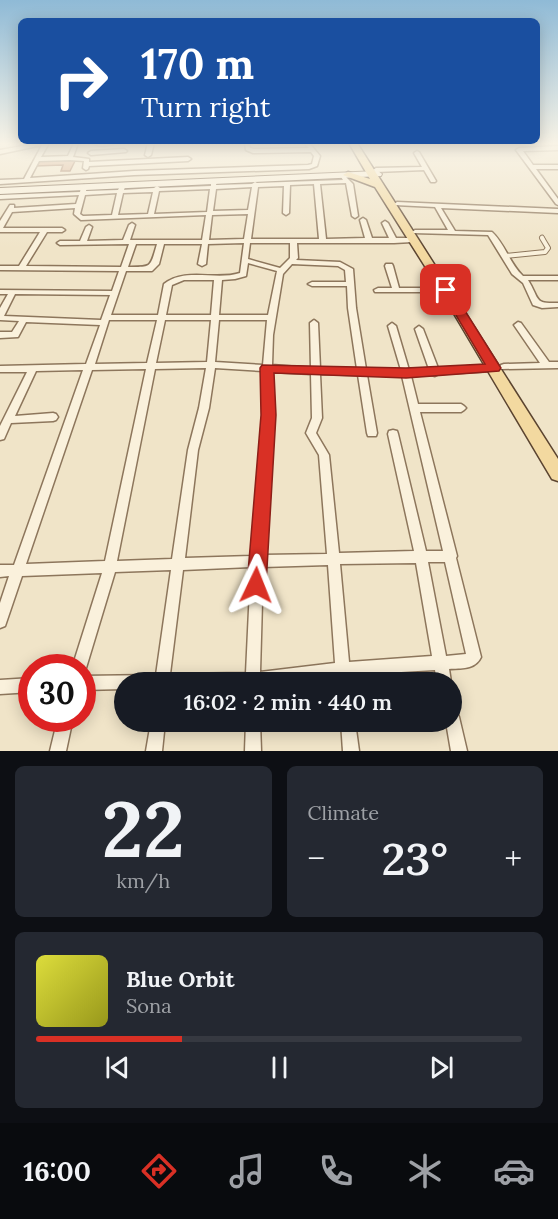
<!DOCTYPE html>
<html lang="en">
<head>
<meta charset="utf-8">
<style>
	:root { --surface:#171b24; --page:#242831; --text:#f1f3f6; --muted:#9ea1a6; --line:#363941; --accent:#d93025 }
	body { margin:0; font-family:Lora,serif; background:var(--page); color:var(--text); height:100vh; display:flex; flex-direction:column; font-size:22px; white-space:nowrap }
	* { box-sizing:border-box; margin:0 }
	p { font-size:20px; color:var(--muted) }
	.icon { flex:none; width:33px; height:33px; fill:none; stroke:currentColor; stroke-width:2; stroke-linecap:round; stroke-linejoin:round }
	.map { position:relative; height:751px; overflow:hidden }
	.sheet { display:flex; flex-direction:column; gap:15px; padding:15px; background:#0d0f14; flex:1 }
	.sheet>* { flex:none }
	.hud { position:absolute; left:18px; top:18px; width:522px; height:126px; border-radius:9px; box-shadow:0 3px 15px #0003; background:#1a4fa0; color:#fff; overflow:hidden }
	.speed { position:absolute; left:18px; top:654px; display:flex; gap:12px; font-size:30px; font-weight:700; text-align:center }
	.speed>* { display:grid; place-content:center; width:78px; height:78px; border-radius:50%; background:var(--surface); box-shadow:0 3px 15px #0003; line-height:1 }
	.speed .limit { border:9px solid #d22; background:#fff; color:#111 }
	.pin { position:absolute; display:grid; place-items:center; width:51px; height:51px; color:#fff; margin:-26px; border-radius:12px; box-shadow:0 3px 9px #0006 }
	.me { position:absolute; width:66px; margin:-33px; rotate:2deg; stroke-linejoin:round; filter:drop-shadow(0 0 4px #0008) }
	.turn { display:flex; align-items:center; gap:21px; height:126px; padding:0 24px; font-size:27px }
	.turn .icon { width:78px; height:78px; stroke-width:2.5 }
	.turn b { display:block; font-size:42px; line-height:51px }
	.big { font-size:45px; font-weight:600; line-height:1.1 }
	.sheet .tile { flex:1; display:flex; flex-direction:column; justify-content:center; gap:9px; min-width:0; padding:0 21px; border-radius:9px; background:var(--page) }
	.sheet .dial { align-items:center; gap:0 }
	.dial b { font-size:78px; line-height:1 }
	.song { display:flex; align-items:center; gap:18px }
	.cover { width:72px; height:72px; border-radius:9px; background:linear-gradient(135deg,hsl(60 70% 55%),hsl(60 70% 35%)) }
	.played { height:6px; border-radius:3px; background:linear-gradient(90deg,var(--accent) 30%,var(--line) 30%) }
	.keys { display:flex; justify-content:space-around; direction:ltr }
	.heat { display:flex; justify-content:space-between; align-items:center; font-size:33px; direction:ltr }
	.sheet .tiles { flex:1; display:grid; gap:15px; grid-template-columns:1fr 1fr }
	.tile:last-child { grid-column:span 2 }
	.trip { position:absolute; left:114px; top:672px; width:348px; height:60px; border-radius:30px; background:var(--surface); box-shadow:0 3px 15px #0003; font-weight:600; line-height:60px; text-align:center }
	.tab-bar { display:flex; height:96px; justify-content:space-around; align-items:center; background:#090b0e; color:var(--muted) }
	.tab-bar .icon { width:42px; height:42px }
	.tab-bar .selected { color:var(--accent) }
	.tab-bar b { font-size:27px; color:var(--text) }
	.map>svg:first-child { display:block }
	.building { fill:#cf9f7d; stroke:#8d5f41; stroke-width:1.5 }
	.lines { fill:none; stroke-linecap:round; stroke-linejoin:round }
	.lane-far1-casing { stroke:#8d765c; stroke-width:5 }
	.lane-casing { stroke:#8d765c; stroke-width:6 }
	.street-casing { stroke:#8d765c; stroke-width:3 }
	.secondary-casing { stroke:#6f573f; stroke-width:2 }
	.primary-casing { stroke:#5b4430; stroke-width:3 }
	.lane-far1 { stroke:#faf1dc; stroke-width:3 }
	.lane { stroke:#faf1dc; stroke-width:4 }
	.street { fill:#faf1dc; fill-rule:evenodd }
	.secondary { fill:#faf1dc; fill-rule:evenodd }
	.primary { fill:#f3d9a0; fill-rule:evenodd }
	.route { fill:#d93025; stroke:#8d1f18; stroke-width:1.5 }
</style>
</head>
<body>
<div class="map">
<svg width="558" height="751" viewBox="0 0 558 751">
	<rect width="100%" height="100%" fill="#f0e4c8"/>
	<polygon class="building" points="76,159 70,171 61,171 63,165 36,166 40,161"/>
	<g class="lines">
		<g class="lane-far1-casing">
			<polyline id="lane-far1" points="542,237 543,239"/>
		</g>
		<g class="lane-casing">
			<polyline id="lane" points="505,256 545,252 548,248 542,238"/>
		</g>
		<g class="street-casing">
			<g id="street">
				<polygon points="39,143 49,143 41,157 68,156 74,143 78,143 73,157 89,159 89,162 188,157 191,159 188,161 89,166 88,169 86,170 83,168 84,161 70,160 39,161 30,178 134,171 308,165 312,164 314,156 311,152 253,153 246,150 245,143 249,143 250,148 254,149 309,148 304,143 309,143 320,156 317,166 309,169 134,175 0,184 0,180 24,179 42,145 0,154 0,150"/>
				<path d="M96,143h19c-5,3 -16,4 -21,1z"/>
				<polygon points="148,143 154,143 151,155 148,157 145,155"/>
				<polygon points="558,146 558,150 523,151 533,165 558,165 558,169 536,169 558,199 558,205 556,204 516,150 519,148"/>
				<polygon points="124,149 127,151 126,152 91,155 88,153 91,151"/>
				<polygon points="417,151 419,152 436,181 435,182 431,182 424,170 376,172 373,170 376,168 422,167 414,153"/>
				<path d="M344,175l9,9 5,32 -3,2 -3,-2 -6,-33 -26,1 6,55 39,-1 -5,-18 3,-2 3,2 6,18h17l-7,-15 3,-2 3,2 8,15h16l3,2 -3,2 -18,1h-97l1,15 -2,2 44,2 13,7 3,39 10,61 35,1 -13,-44 4,-3 4,3 13,44 20,-1 -14,-40 4,-3 4,3 15,39 56,-3 4,3 -4,3 -55,3 -4,2 -4,-1 -20,1 7,28h43l3,2 2,2 -2,2 -3,2h-41l37,144 -1,2 25,99c-6,13 -20,11 -32,12l2,13h-14l-2,-12 -85,5 1,7h-14v-5l-47,5h-166v7l-42,1v-14l74,-1 15,-105 -56,2 -29,96 -4,6v-6h-10l30,-95 -80,3 -17,50 -5,2v-25l9,-27 -9,1v-12h14l69,-195 -47,1 -21,45 38,-3 3,1 2,3 -2,3 -3,1 -42,2 -7,16 -4,1v-14l27,-54h-27v-6l86,-2 14,-39 -74,-3 -8,15 -18,1v-6h12l7,-11 -19,-1v-12l8,-14h-8v-4l112,1 7,-20 -119,-1v-4h19l21,-34h-40v-11l10,-16h4v3l62,-4 3,-9 -79,4v-4l80,-3 1,-5 3,-2 3,2 -1,4 32,-1 2,-4 2,-1 3,2 -1,3 30,-2 3,-2 3,2 51,-2v-4l3,-2 3,2 -1,3 36,-1 3,-2 2,1 86,-3 -2,-3zM314,184l5,55h-68l7,-52 26,-1 -1,27 3,2 3,-2 1,-28zM252,187l-4,23 -35,1 3,-22zM210,189l-3,23 -53,2 5,-23zM153,192l-5,22 -30,1 5,-22zM117,193l-5,22 -29,1 -3,-2 5,-19zM75,208l-1,6 7,6 125,-5 -4,25h-72l5,-15 -3,-2 -3,2 -6,15 -36,1 5,-14 -3,-2 -3,2 -6,14h-20l-3,2 3,2 69,-1 -8,23 -95,-1 21,-34h15l3,-2 -3,-2h-59l9,-16zM248,214l-4,25 -35,1 3,-25zM244,243l-4,30c-24,8 -55,-6 -76,11l-6,31h-47l15,-44h26l7,-7 5,-20h38l-4,20 4,2 4,-2 2,-20zM250,243h40v15l-10,10 -32,-9zM136,244h21c-7,24 -5,23 -29,23zM248,263l29,8 -9,44h-49l3,-35 13,-1 11,-3zM292,264l46,2 7,4 1,12h-34l-4,2 4,2h35l1,22 9,61 -37,-1 -2,-45 -4,-3 -4,3 1,45 -39,-3 1,-30 10,-61zM184,280h30l-3,35h-45l6,-30zM15,294l95,1 -9,25 -97,-4zM109,320h48l-10,43 -52,1zM165,320h46l-4,42 -51,1zM219,320h48l-4,45 -48,-3zM206,368l-7,40 -11,42 -16,109 -55,2 38,-192zM215,368l48,3 1,44 -13,141 -66,2 13,-108 11,-42zM146,369l-41,192 -79,3 66,-194zM272,372l39,2 1,44 -6,15 13,22 8,99 -64,1 11,-140zM320,374l38,1 9,58 1,3h8l1,-3 -10,-58 35,1 41,175h-17l-28,-117 -1,-3 -4,-1 -4,1 -1,3 26,117 -75,2 -10,-98 -13,-22 6,-15zM428,562h17l21,92 -20,2zM416,563l16,93 -83,6 -9,-98zM328,565l7,98 -75,9 3,-105zM251,567l-5,106 -76,1 13,-104z"/>
				<path d="M397,202l161,7v4l-117,-5 14,23 37,1c13,12 18,32 31,44h35v4h-30c12,19 5,24 30,23v4l-16,1 -9,-3 -10,-22 -11,-9 -24,-39 -75,-2 -1,-1 3,-2h33l-13,-23 -40,-2 -1,-1z"/>
				<polygon points="386,264 392,264 393,266 399,288 446,288 450,290 446,292 375,292 374,290 378,288 392,288 385,266"/>
				<polygon points="518,322 521,323 549,362 558,362 558,368 501,369 500,367 501,365 504,364 540,363 514,325"/>
				<polygon points="32,678 32,692 0,694 0,680"/>
				<polygon points="452,710 457,712 459,717 467,751 451,751 446,722 452,722"/>
				<polygon points="58,718 73,718 66,751 50,751"/>
				<polygon points="151,722 165,722 162,751 146,751"/>
				<polygon points="246,722 260,722 261,751 245,751"/>
				<polygon points="341,722 355,722 359,751 343,751"/>
			</g>
		</g>
		<g class="secondary-casing">
			<polygon id="secondary" points="378,171 382,174 381,176 0,194 0,188"/>
		</g>
		<g class="primary-casing">
			<polygon id="primary" points="349,143 357,143 558,459 558,481 552,479 440,290 375,187 343,175 348,172 370,179"/>
		</g>
		<use href="#lane-far1" class="lane-far1"/>
		<use href="#lane" class="lane"/>
		<use href="#street" class="street"/>
		<use href="#secondary" class="secondary"/>
		<use href="#primary" class="primary"/>
	</g>
	<linearGradient id="sky" x2="0" y2="1"><stop stop-color="#8fbad6"/><stop offset="0.58" stop-color="#f8f3e6"/><stop offset="1" stop-color="#f8f3e6" stop-opacity="0"/></linearGradient>
	<rect width="558" height="248" fill="url(#sky)"/>
	<polygon class="route" points="446,286 452,290 499,365 501,368 499,371 406,378 274,373 276,415 266,585 263,591 256,594 250,591 247,585 261,415 260,368 262,365 406,368 485,364 441,290"/>
</svg>
<div class="speed"><div class="limit">30</div></div>
<div class="pin" style="left:446px;top:290px;background:#d93025"><svg class="icon" aria-label="arrive" viewBox="0 0 24 24"><path d="M6 21V4h12l-3 4 3 4H6"/></svg></div>
<svg class="me" style="left:256px;top:585px" viewBox="-20 -20 40 40"><path d="M0-17L14 15 0 8-14 15z" fill="#d93025" stroke="#fff" stroke-width="4"/></svg>
<div class="trip">16:02 · 2 min · 440 m</div>
<div class="hud">
<div class="turn"><svg class="icon" aria-label="right" viewBox="0 0 24 24"><path d="M7 20v-9h11M14 6l5 5-5 5"/></svg><div><b>170 m</b>Turn right</div></div>
</div>
</div>
<section class="sheet">
<div class="tiles">
<div class="tile dial"><b>22</b><p>km/h</p></div>
<div class="tile"><p>Climate</p>
<div class="heat"><a>−</a><b class="big">23°</b><a>+</a></div>
</div>
<div class="tile">
<div class="song"><i class="cover"></i><div><b>Blue Orbit</b><p>Sona</p></div></div>
<div class="played"></div>
<div class="keys"><svg class="icon" aria-label="previous" viewBox="0 0 24 24"><path d="M18 5L8 12l10 7zM5 5v14"/></svg><svg class="icon" aria-label="pause" viewBox="0 0 24 24"><path d="M8 5v14M16 5v14"/></svg><svg class="icon" aria-label="next" viewBox="0 0 24 24"><path d="M6 5l10 7-10 7zM19 5v14"/></svg></div>
</div>
</div>
</section>
<nav class="tab-bar">
<b>16:00</b>
<svg class="icon selected" aria-label="directions" viewBox="0 0 24 24"><path d="M12 3l9 9-9 9-9-9zM9 14v-3h6M13 9l2 2-2 2"/></svg>
<svg class="icon" aria-label="music" viewBox="0 0 24 24"><path d="M9 18V5l10-2v13"/><circle cx="6" cy="18" r="3"/><circle cx="16" cy="16" r="3"/></svg>
<svg class="icon" aria-label="phone" viewBox="0 0 24 24"><path d="M5 4h4l2 5-3 2q2 4 5 5l2-3 5 2v4C11 20 4 13 5 4z"/></svg>
<svg class="icon" aria-label="climate" viewBox="0 0 24 24"><path d="M12 3v18M4 7l16 10M4 17L20 7"/></svg>
<svg class="icon" aria-label="car" viewBox="0 0 24 24"><path d="M5 17H2v-5l4-1 3-4h7l3 4 3 1v5h-3M9 17h6M6 11h13"/><circle cx="7" cy="17" r="2"/><circle cx="17" cy="17" r="2"/></svg>
</nav>
</body>
</html>
